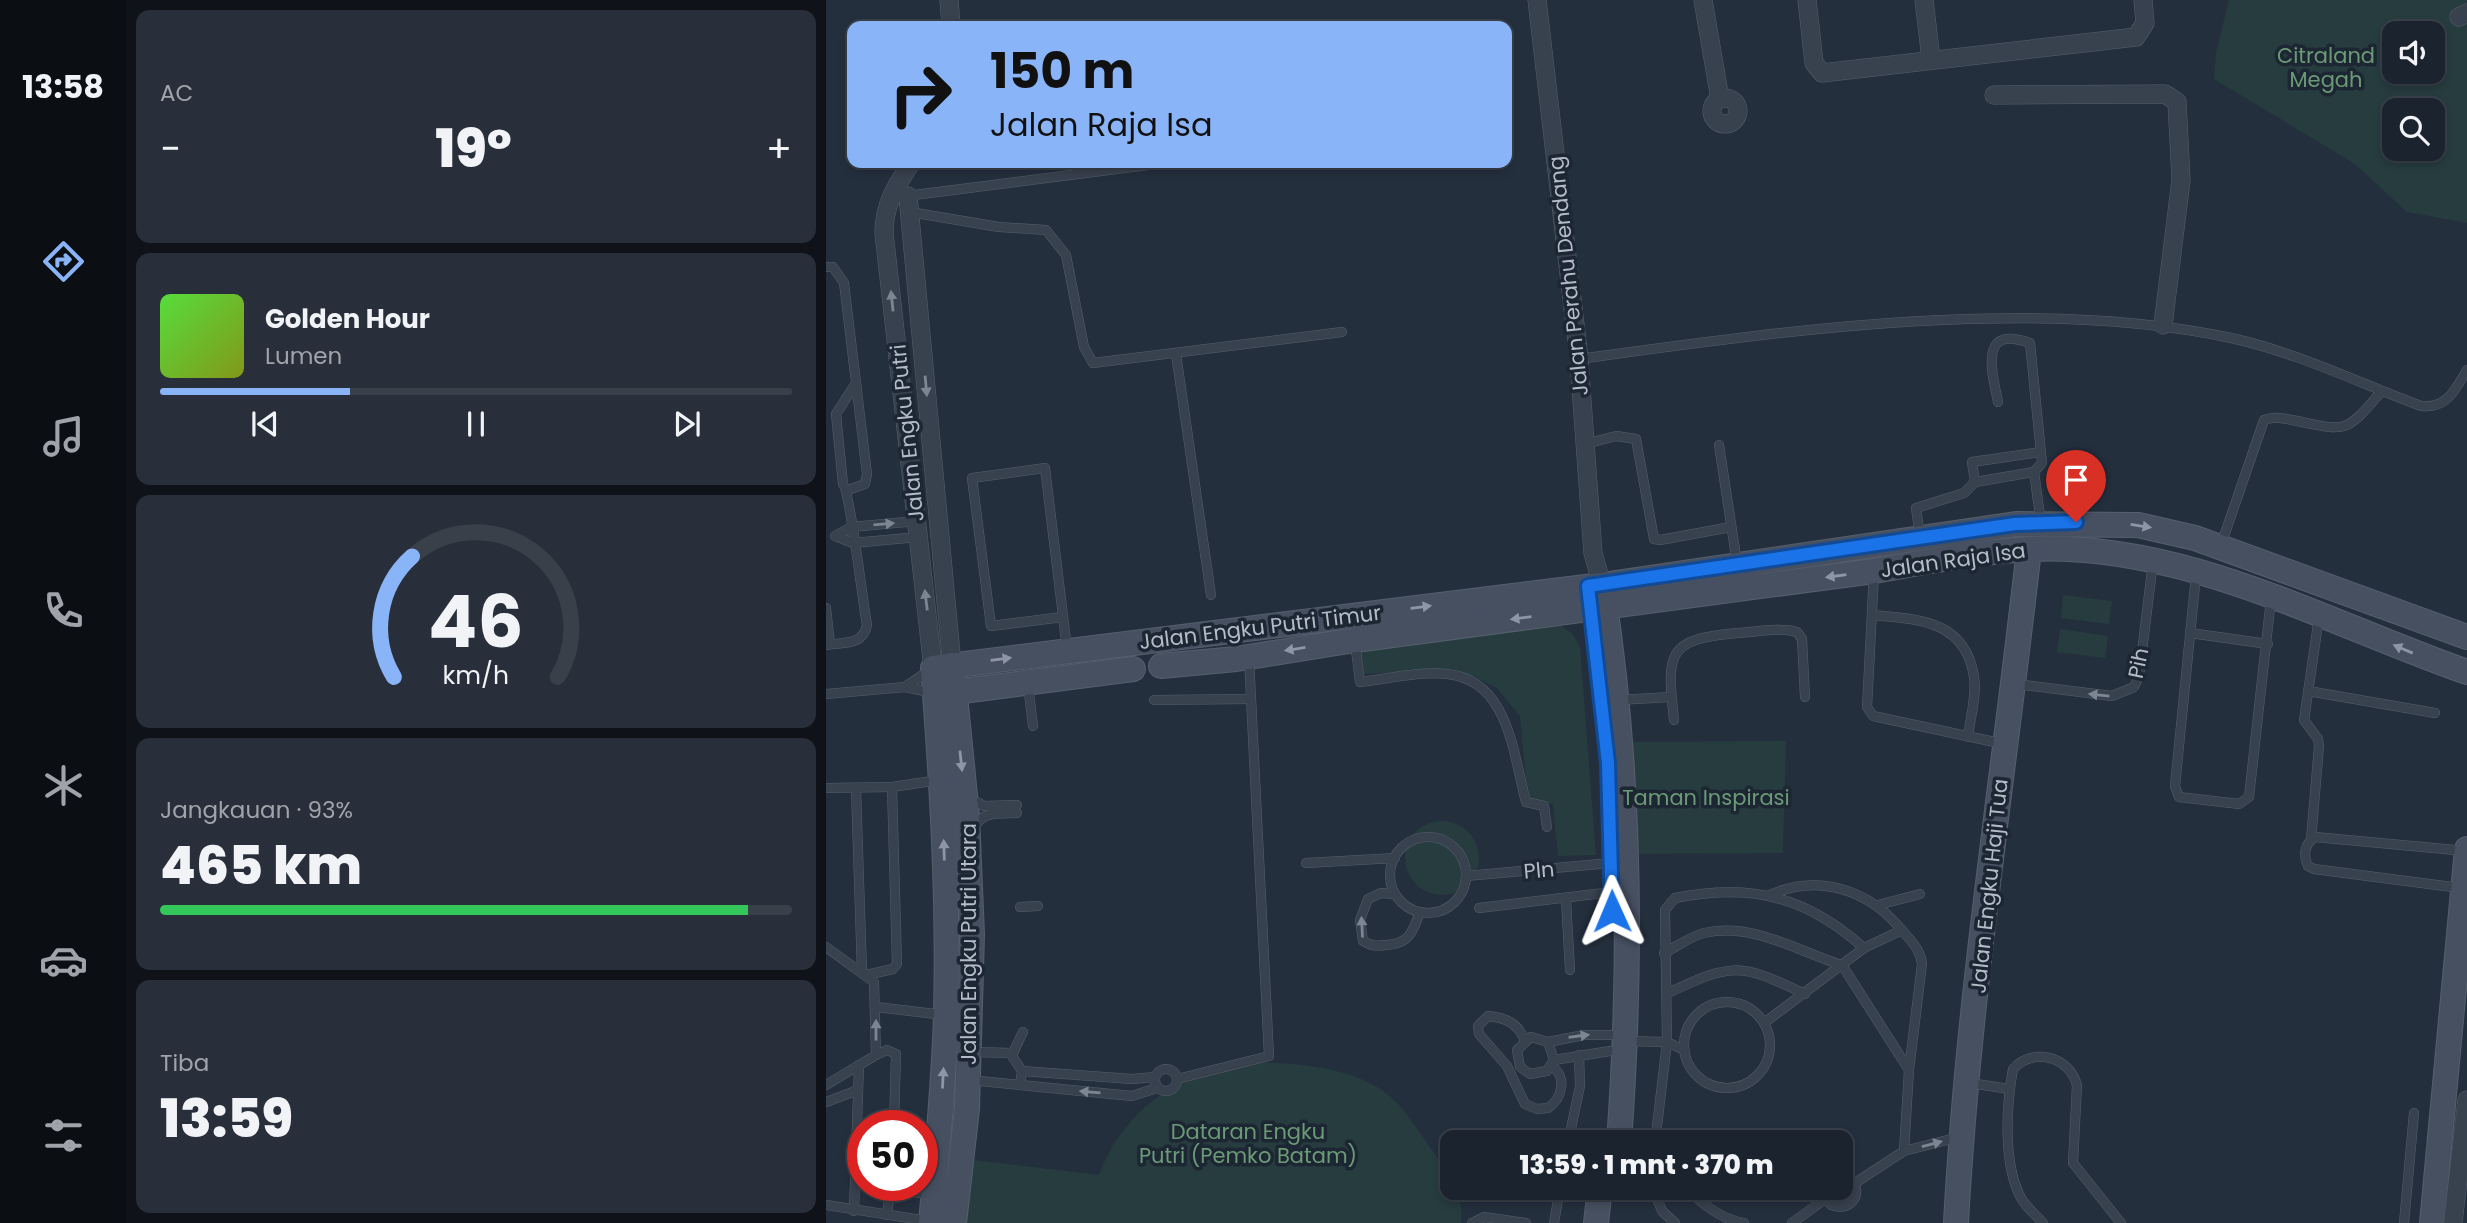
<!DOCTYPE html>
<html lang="id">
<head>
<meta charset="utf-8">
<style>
	:root { --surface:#1b232e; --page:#282f3a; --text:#f1f3f6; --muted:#a0a4aa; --line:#39404a; --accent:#8ab4f8 }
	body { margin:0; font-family:Poppins,sans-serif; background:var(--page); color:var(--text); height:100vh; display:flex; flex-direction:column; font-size:26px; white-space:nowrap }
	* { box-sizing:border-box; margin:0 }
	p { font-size:23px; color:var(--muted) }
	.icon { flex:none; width:38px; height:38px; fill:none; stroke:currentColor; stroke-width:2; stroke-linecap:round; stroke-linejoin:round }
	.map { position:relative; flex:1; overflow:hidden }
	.sheet { display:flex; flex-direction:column; gap:10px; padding:10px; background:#0f1319; width:700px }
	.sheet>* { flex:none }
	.hud { position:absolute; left:21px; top:21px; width:665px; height:147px; border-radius:14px; box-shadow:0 4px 10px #0003,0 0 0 2px var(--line); background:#8ab4f8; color:#111; overflow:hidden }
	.buttons { position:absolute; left:1556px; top:21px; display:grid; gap:14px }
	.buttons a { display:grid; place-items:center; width:63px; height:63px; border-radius:14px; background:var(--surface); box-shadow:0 4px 10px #0003,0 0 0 2px var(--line); font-size:35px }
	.speed { position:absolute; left:21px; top:1110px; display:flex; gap:14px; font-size:35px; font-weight:700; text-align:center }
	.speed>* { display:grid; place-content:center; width:91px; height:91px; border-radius:50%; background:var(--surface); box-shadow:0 4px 10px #0003,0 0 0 2px var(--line); line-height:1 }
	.speed .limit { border:10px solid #d22; background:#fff; color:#111 }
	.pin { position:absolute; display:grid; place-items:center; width:60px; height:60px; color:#fff; margin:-72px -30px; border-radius:50% 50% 50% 0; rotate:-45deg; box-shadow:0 0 7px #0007 }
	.pin .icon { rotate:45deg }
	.me { position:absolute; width:77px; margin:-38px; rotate:359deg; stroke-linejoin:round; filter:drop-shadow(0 0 5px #0008) }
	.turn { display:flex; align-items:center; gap:24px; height:147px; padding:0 28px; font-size:32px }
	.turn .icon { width:91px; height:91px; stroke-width:2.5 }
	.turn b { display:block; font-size:49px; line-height:60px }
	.big { font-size:52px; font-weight:800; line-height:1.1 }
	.sheet .card { flex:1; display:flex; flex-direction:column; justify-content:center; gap:10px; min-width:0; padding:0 24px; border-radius:14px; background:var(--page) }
	.sheet .dial { align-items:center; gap:0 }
	.dial svg { height:182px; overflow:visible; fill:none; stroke:var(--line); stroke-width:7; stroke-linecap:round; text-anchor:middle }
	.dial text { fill:var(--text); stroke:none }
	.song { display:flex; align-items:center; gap:21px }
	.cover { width:84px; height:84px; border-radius:10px; background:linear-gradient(135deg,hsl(110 70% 55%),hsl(70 70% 35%)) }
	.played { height:7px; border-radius:4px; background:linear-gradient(90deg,var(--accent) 30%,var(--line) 30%) }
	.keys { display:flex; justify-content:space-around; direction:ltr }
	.heat { display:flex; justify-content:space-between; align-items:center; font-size:38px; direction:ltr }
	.charge { height:10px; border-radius:5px; background:linear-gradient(90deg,#34c759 93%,var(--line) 0) }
	.trip { position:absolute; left:614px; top:1130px; width:413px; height:70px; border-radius:14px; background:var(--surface); box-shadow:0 4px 10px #0003,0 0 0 2px var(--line); font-weight:800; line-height:70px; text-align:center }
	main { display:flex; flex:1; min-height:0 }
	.tab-bar { display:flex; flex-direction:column; width:126px; justify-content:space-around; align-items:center; background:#0b0e12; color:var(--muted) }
	.tab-bar .icon { width:49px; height:49px }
	.tab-bar .active { color:var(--accent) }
	.tab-bar b { font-size:32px; color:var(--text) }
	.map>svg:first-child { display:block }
	.green { fill:#263c3f; fill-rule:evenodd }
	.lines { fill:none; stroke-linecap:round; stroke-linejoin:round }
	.lane-casing { stroke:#565f6c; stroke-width:10 }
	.street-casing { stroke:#565f6c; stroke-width:19 }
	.secondary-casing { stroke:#565f6c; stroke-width:26 }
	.lane { stroke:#38414e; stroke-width:9 }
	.street { stroke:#38414e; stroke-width:18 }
	.secondary { stroke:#465061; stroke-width:24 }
	.oneway { fill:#7c8592 }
	.oneway2 { fill:#8e96a5 }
	.route-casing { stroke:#114b97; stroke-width:18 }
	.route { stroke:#1a73e8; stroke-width:12 }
	.labels { text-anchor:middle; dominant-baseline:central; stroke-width:7; stroke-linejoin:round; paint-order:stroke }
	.park-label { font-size:21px; fill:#6b9a76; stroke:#1d2633 }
	.street-label { font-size:21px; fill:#b4bcc9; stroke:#1d2633 }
</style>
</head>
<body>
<main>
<nav class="tab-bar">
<b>13:58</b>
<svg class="icon active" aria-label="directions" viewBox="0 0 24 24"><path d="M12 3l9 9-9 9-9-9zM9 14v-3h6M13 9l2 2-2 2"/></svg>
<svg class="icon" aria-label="music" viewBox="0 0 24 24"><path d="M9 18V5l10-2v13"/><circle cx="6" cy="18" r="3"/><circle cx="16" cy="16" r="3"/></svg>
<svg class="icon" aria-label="phone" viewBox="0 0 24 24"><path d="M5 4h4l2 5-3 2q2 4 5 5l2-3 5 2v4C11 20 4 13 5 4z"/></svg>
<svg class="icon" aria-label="climate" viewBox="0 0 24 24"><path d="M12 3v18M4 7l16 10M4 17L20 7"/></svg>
<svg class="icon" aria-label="car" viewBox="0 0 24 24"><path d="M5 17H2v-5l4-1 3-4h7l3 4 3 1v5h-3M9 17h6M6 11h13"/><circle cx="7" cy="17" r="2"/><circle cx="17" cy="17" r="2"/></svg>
<svg class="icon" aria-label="filters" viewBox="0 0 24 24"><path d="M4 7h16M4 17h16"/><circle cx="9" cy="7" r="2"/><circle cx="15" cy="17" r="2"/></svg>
</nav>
<section class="sheet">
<div class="card"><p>AC</p>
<div class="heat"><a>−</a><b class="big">19°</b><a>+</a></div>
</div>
<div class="card">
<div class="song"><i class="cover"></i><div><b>Golden Hour</b><p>Lumen</p></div></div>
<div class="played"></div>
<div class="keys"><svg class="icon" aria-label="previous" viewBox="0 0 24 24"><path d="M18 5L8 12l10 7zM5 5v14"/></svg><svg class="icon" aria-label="pause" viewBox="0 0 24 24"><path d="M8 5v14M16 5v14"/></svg><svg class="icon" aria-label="next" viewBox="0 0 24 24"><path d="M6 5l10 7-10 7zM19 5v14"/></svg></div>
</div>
<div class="card dial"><svg viewBox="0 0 100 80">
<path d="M14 69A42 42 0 1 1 86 69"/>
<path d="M14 69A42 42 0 0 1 22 16" stroke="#8ab4f8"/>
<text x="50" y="56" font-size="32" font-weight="700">46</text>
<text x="50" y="72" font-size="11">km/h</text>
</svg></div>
<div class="card"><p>Jangkauan · 93%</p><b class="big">465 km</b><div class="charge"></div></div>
<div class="card"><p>Tiba</p><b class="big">13:59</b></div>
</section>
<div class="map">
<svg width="1641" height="1223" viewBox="0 0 1641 1223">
	<rect width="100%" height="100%" fill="#242f3e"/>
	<g class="green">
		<path d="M1403,0h238v223l-60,-11 -52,-48 -141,-85 2,-26zM1568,33h38v39h-38zM1568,110h38v39h-38z"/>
		<polygon points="1237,595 1286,601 1283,624 1235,618"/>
		<polygon points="725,620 746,633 754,647 770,855 732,856 727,804 702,803 694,716 671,688 647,676 623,669 538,674 533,643"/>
		<polygon points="1234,629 1282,636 1279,658 1231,652"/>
		<polygon points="960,741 957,853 803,854 800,742"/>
		<circle cx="616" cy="858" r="37"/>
		<path d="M433,1062c45,2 105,6 138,41 14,14 24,33 36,48 16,22 32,46 28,72h-498l11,-63 125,15c17,-47 54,-83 101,-101 18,-7 40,-9 59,-12z"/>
	</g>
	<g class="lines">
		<g class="lane-casing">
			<g id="lane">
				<polyline points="80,196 338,163"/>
				<polyline points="84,212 173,227 220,230 240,255 258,347 267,363 516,332"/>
				<polyline points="0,267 7,267 18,283 41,474 39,484 22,490"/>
				<polyline points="350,354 385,595"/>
				<path d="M753,359c204,-28 450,-64 652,-21 65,14 128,45 190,68 26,3 34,-16 46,-36"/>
				<polyline points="759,444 790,436 810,439 828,539 834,540 905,527"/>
				<polyline points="893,445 911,563"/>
				<polyline points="1208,472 1215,523"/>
				<polyline points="1149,482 1146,462 1215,452"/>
				<polyline points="91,521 25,527 9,536 27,543 92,537"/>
				<path d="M1094,536l-4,-28 48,-15 11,-11 59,-10 8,-9 -12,-120c-52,-19 -38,29 -32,59"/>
				<path d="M1395,545l43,-125c10,-4 18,-2 28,0 55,11 52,15 89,-28"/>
				<polyline points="1048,573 1041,707 1047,716 1178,744"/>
				<polyline points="1370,575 1349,786 1353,797 1413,804 1423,797 1445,599"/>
				<polyline points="0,608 4,644"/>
				<path d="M1047,615c46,4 93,6 101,62 3,18 -4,42 -6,60"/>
				<polyline points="237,617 165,626 146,478 219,468 241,649"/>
				<polyline points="1364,633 1442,644"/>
				<path d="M529,642l5,40c27,-3 59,-11 87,-8 62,6 66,80 79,128l18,4 3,21"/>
				<path d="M0,645c17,-3 37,1 41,-20 -4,-21 -17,-133 -24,-141l-7,-70 20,-31"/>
				<polyline points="1190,684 1286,696 1308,687 1313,676 1327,562"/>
				<polyline points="202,685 207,726"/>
				<polyline points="79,687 104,670"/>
				<polyline points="1482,691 1609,713"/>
				<polyline points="0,694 79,687 108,693"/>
				<polyline points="328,700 424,699"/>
				<polyline points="792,700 845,697"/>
				<path d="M848,720c-7,-66 -9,-81 64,-87 19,-1 41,-6 59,-1l5,7 3,58"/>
				<polyline points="0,788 66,787 113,780"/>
				<polyline points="30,788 36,973"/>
				<polyline points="143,798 158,806 191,805"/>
				<path d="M148,828c9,-18 25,-14 43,-15"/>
				<circle cx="602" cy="875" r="38"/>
				<polyline points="1485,840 1493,746 1492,739 1478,720 1493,617"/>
				<polyline points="480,863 569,858"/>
				<polyline points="640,876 785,863"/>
				<path d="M1634,888l-146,-19 -6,-3c-5,-10 -4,-22 7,-29l151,14"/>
				<path d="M569,894l-14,-1 -13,6 -8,21 3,21c8,5 13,5 23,4 23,-1 27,-13 34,-33"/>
				<path d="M944,895c48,-22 98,-5 130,33 10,12 20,20 22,36l-13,106 -5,81"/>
				<polyline points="740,900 744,970"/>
				<polyline points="1052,905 1094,894"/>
				<polyline points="194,907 212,906"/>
				<polyline points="653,908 786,892"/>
				<polyline points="0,947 48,982 50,1055 0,1085"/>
				<path d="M838,953c12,-6 27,-17 40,-20 49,-11 93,18 138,32l67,105"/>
				<polyline points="40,975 67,969 71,964 66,787"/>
				<path d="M840,994c66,-31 72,-32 139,0"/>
				<circle cx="901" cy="1045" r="43"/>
				<polyline points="50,1007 118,1015"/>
				<polyline points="938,1023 1038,948 1076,930"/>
				<path d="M699,1040c-8,-17 -18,-22 -37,-24l-10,10 1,8 28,32 18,38 12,5 11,-1c14,-9 20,-32 3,-42"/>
				<polyline points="800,1041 841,1042 858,1050"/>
				<polyline points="722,1042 728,1060 721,1071 704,1074 694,1067 691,1050 705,1037 722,1042 758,1035 785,1035"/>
				<polyline points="146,1052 187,1053 197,1032"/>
				<polyline points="184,1053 196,1071 194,1085"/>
				<polyline points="50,1055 61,1050 70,1054 68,1125"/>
				<polyline points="728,1060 784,1051"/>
				<circle cx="340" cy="1080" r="11"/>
				<polyline points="196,1071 306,1079 329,1077"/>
				<polyline points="351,1079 443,1056 423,658"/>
				<polyline points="143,1080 306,1096 331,1088"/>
				<polyline points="1144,1083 1183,1089"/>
				<polyline points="0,1102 32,1090"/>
				<polyline points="742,1143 754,1086 753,1055"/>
				<path d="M829,1143l12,-101 -2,-132 10,-12c76,-15 131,-2 189,50"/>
				<polyline points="1029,1183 1078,1151 1133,1137"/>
				<polyline points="70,1185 77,1191 104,1194"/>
				<polyline points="827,1188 836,1211 849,1223"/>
				<path d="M861,1188c14,16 36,32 57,35"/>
				<path d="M997,1188v8l8,9c17,6 29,-5 24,-22l-14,-10"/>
				<polyline points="0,1205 102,1221"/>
				<polyline points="28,1211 33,1065"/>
				<polyline points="61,1215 65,1185"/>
				<polyline points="646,1223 658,1217 700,1223"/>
				<polyline points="728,1223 734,1188"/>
				<polyline points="966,1223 999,1199"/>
				<path d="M1217,1223c-7,-8 -17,-16 -22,-25 -18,-34 -15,-91 -8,-129 20,-22 56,-13 64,16l-4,78 48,60"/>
				<polyline points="1578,1223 1588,1113"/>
			</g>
		</g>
		<g class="street-casing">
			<g id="street">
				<polyline points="123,0 125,26"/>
				<polyline points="711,0 753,359 767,553 776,585"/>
				<polyline points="877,0 894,99"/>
				<polyline points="981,0 988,63 996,73 1310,37 1319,23 1317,0"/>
				<polyline points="1098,0 1105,59"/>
				<polyline points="1633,17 1641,13"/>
				<polyline points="1168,95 1339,94 1351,102 1355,180 1337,325"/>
				<circle cx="899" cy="111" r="13"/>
				<path d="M85,163c-15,23 -27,41 -27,70l49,435"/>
				<polyline points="82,196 126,665"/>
				<polyline points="1627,1223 1641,1100"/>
			</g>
		</g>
		<g class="secondary-casing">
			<g id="secondary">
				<path d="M777,592c28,182 29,368 16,551"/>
				<polyline points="126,665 141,816 146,935 141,1109 128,1223"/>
				<path d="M335,666l75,-7 119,-19 519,-69c63,-11 129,-25 194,-22 140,6 270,78 399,123"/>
				<polyline points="113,694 307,669"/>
				<path d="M105,1223c6,-69 13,-138 15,-208 3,-116 -4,-232 -13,-347l669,-83 414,-61 122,1 57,13 272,99"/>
				<polyline points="770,1223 774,1188"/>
				<path d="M1130,1223c12,-225 48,-449 73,-674"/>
				<polyline points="1606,1223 1641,849"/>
			</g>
		</g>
		<use href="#lane" class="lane"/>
		<use href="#street" class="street"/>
		<use href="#secondary" class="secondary"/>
	</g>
	<defs><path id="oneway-solid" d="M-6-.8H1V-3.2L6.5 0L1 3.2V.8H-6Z" transform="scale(1.75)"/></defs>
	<g class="oneway">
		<use href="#oneway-solid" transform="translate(66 301) rotate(-96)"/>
		<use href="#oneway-solid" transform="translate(100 386) rotate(85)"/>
		<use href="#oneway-solid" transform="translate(58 524) rotate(-5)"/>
		<use href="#oneway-solid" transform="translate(100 600) rotate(-97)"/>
		<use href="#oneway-solid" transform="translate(1273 695) rotate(-174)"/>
		<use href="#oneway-solid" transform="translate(536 927) rotate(-93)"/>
		<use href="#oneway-solid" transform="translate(50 1030) rotate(-90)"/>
		<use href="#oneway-solid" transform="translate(753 1036) rotate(-8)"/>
		<use href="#oneway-solid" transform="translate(264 1092) rotate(-175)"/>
		<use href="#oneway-solid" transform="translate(1106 1144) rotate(-15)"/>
	</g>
	<g class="oneway2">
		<use href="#oneway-solid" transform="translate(1315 526) rotate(9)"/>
		<use href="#oneway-solid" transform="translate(1010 576) rotate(172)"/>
		<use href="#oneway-solid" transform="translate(595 607) rotate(-7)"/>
		<use href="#oneway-solid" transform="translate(695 618) rotate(173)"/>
		<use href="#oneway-solid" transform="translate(469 649) rotate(171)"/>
		<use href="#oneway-solid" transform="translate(1577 649) rotate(-157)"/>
		<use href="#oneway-solid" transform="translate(175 659) rotate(-7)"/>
		<use href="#oneway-solid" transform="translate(135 761) rotate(84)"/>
		<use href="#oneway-solid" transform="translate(118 850) rotate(-92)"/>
		<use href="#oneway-solid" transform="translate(117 1078) rotate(-87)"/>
	</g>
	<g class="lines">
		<g class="route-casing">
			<polyline id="route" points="786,911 782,763 762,586 1189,524 1250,522"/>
		</g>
		<use href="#route" class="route"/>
	</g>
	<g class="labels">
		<g class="park-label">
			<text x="1500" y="55">Citraland<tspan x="1500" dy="24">Megah</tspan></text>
			<text x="880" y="797">Taman Inspirasi</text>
			<text x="422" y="1131">Dataran Engku<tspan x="422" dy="24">Putri (Pemko Batam)</tspan></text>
		</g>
		<g class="street-label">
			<text transform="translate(742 276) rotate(-96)">Jalan Perahu Dendang</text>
			<text transform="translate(81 433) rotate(-96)">Jalan Engku Putri</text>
			<text transform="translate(1127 560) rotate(-8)">Jalan Raja Isa</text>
			<text transform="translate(434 627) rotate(-7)">Jalan Engku Putri Timur</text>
			<text transform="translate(1312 663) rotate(-78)">Pih</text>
			<text transform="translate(713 870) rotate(-5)">Pln</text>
			<text transform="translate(1163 886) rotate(-84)">Jalan Engku Haji Tua</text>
			<text transform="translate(142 944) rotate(-90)">Jalan Engku Putri Utara</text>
		</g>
	</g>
</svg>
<div class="buttons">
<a><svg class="icon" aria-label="sound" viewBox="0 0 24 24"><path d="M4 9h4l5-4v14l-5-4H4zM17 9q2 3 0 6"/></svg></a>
<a><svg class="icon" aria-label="search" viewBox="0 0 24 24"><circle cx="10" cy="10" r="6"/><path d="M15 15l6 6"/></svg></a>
</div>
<div class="speed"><div class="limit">50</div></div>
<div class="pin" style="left:1250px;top:522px;background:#d93025"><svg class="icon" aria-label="arrive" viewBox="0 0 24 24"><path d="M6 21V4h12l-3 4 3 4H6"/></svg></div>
<svg class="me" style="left:786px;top:911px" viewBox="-20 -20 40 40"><path d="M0-17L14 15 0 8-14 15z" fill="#1a73e8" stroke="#fff" stroke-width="4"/></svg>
<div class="trip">13:59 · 1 mnt · 370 m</div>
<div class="hud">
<div class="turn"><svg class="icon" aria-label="right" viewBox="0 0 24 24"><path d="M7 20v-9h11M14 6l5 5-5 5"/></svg><div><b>150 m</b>Jalan Raja Isa</div></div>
</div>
</div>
</main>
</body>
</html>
